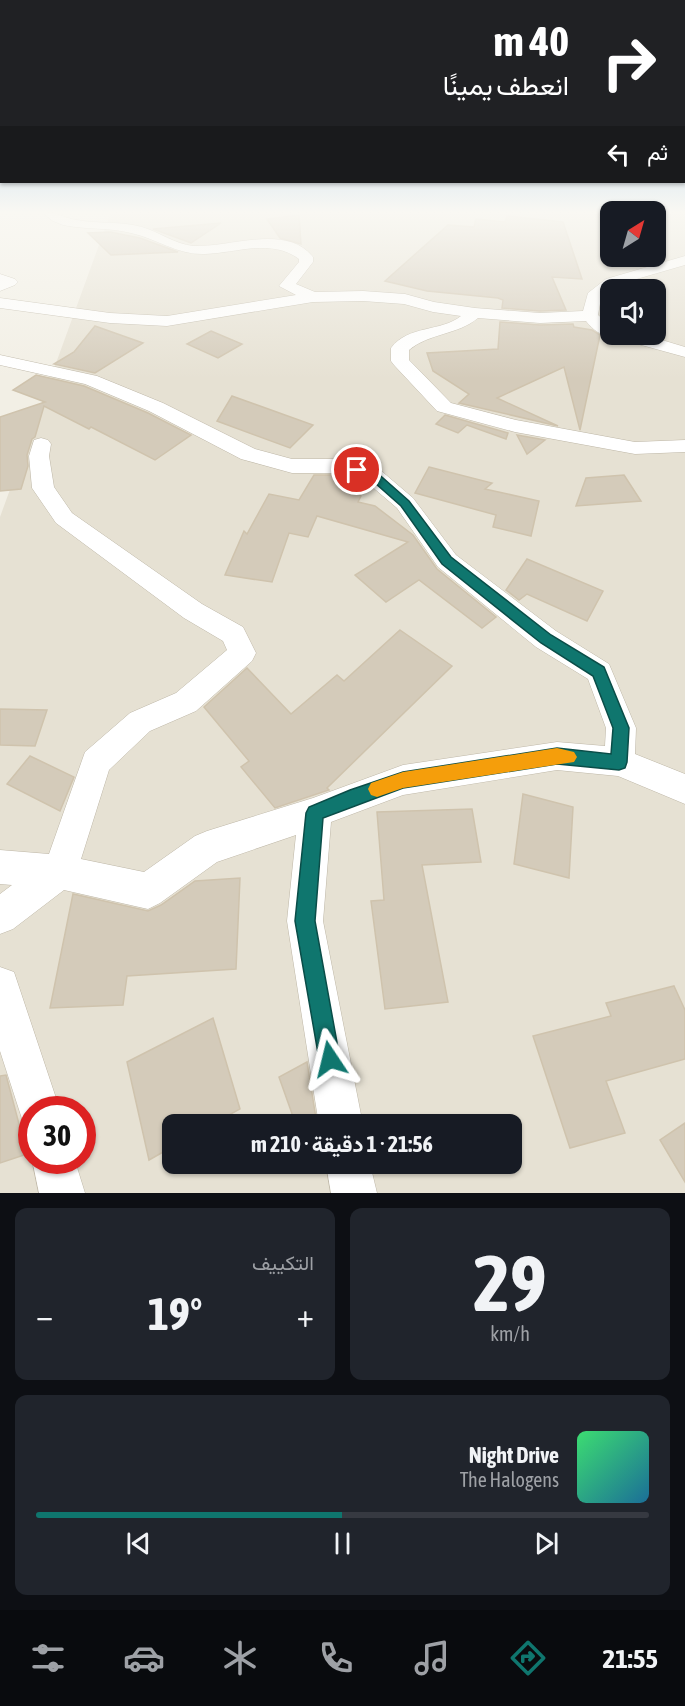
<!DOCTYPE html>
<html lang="ar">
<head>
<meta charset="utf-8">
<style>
	:root { --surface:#171b24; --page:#20242c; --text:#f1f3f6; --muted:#9ea1a6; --line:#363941; --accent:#0f766e }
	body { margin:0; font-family:"Asap Condensed",Vazirmatn,sans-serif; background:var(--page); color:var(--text); direction:rtl; height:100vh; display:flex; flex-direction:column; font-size:22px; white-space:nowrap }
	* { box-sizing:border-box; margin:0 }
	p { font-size:20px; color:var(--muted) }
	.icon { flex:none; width:33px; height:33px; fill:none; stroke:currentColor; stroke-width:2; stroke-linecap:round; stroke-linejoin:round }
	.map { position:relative; height:1193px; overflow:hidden; direction:ltr }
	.side { display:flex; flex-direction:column; gap:15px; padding:15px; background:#0d0f14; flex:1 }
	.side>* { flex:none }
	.top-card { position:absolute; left:0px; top:0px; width:686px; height:183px; box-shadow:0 2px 4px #0004; direction:rtl; background:#202124; color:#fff; overflow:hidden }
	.needle { width:39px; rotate:37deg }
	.fabs { position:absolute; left:600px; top:201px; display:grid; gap:12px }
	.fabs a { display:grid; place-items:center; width:66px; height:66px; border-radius:12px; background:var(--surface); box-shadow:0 2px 4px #0004; font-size:30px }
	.speed { position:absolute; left:18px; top:1096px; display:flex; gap:12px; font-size:30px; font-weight:700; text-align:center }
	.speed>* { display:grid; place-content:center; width:78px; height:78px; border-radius:50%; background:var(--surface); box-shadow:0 2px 4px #0004; line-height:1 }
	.speed .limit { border:9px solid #d22; background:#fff; color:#111 }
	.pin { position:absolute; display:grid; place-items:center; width:51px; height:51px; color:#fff; margin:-26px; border:3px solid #fff; border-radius:50%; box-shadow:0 2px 6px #0007 }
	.me { position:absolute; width:66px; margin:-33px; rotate:350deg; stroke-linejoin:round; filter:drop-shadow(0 0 4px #0008) }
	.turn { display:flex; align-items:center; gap:21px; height:126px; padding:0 18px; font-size:27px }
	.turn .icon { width:78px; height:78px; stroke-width:2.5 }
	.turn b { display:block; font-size:42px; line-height:51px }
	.then { display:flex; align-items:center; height:57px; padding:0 18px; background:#0003; gap:12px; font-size:22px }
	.big { font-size:45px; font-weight:700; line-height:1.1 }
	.side .card { flex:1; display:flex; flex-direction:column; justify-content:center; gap:9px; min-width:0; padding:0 21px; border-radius:12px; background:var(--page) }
	.side .dial { align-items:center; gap:0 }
	.dial b { font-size:78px; line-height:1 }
	.song { display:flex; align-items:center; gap:18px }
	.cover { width:72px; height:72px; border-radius:9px; background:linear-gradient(135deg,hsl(140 70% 55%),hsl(200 70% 35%)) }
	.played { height:6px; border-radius:3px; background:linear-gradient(90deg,var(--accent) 50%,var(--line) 50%) }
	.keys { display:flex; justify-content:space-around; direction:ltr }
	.heat { display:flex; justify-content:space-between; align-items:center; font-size:33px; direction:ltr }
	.side .tiles { flex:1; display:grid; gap:15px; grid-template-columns:1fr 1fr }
	.card:last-child { grid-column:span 2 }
	.trip { position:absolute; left:162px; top:1114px; width:360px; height:60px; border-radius:12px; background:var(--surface); box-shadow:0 2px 4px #0004; font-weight:700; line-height:60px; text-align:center; direction:rtl }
	.tabs { display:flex; height:96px; justify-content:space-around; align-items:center; background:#090b0e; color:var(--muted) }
	.tabs .icon { width:42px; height:42px }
	.tabs .selected { color:var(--accent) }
	.tabs b { font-size:27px; color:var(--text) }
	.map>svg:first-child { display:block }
	.residential { fill:#e6e1d3; fill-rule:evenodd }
	.building { fill:#d4cbba; stroke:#cfc3ad; stroke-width:1.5 }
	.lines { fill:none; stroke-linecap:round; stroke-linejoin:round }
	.minor-casing { stroke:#beb7a7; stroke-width:1 }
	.minor { fill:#fff; fill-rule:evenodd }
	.route { fill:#0f766e; stroke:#0a4d48; stroke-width:1.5 }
	.slow { fill:#f59e0b }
</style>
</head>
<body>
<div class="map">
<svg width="685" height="1193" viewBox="0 0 685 1193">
	<rect width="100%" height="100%" fill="#f2efe5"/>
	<path class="residential" d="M111,212h499v44h46v-44h29v981h-685v-676zM610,290h46v44h-46zM32,1110h50v51h-50zM172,1125h340v39h-340z"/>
	<g class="building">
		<polygon points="299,215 301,244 280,238 267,219"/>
		<polygon points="507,216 563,222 582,279 552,277 566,310 540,311 502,308 503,300 498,298 427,291 385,281 448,225 474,227 476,219 505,222"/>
		<polygon points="221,223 191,243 153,229"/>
		<polygon points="110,232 140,238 178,252 111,255 88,233"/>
		<polygon points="500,322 540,325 573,324 574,327 592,330 600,335 580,430 564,367 497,398 558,426 459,403 469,394 433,371 427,353 498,349"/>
		<polygon points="95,326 143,343 95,373 54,364 74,352"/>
		<polygon points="211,331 242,344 218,358 187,344"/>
		<polygon points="36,375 84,386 148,413 191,435 155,460 91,427 89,429 44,406 35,437 32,439 27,455 28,466 21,489 0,491 0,417 45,402 13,390"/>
		<polygon points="232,396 313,425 290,448 217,421"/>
		<polygon points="445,415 508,433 506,439 467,425 458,433 436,424"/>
		<polygon points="517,435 545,440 527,454"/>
		<polygon points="429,467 492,483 485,489 539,501 531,536 493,527 496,515 415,493"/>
		<polygon points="314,475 334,475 361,496 358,502 375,506 413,535 437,569 496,617 482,628 419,580 386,602 355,575 408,542 317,516 308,537 289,533 272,582 225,575 244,531 247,534 269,494 299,500"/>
		<polygon points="624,475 641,501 576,506 586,478"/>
		<polygon points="527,559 603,591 587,621 527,594 519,600 506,590"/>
		<polygon points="400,630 452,666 327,788 329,790 275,808 241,767 249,761 204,707 247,668 291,714 337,675 344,681"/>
		<polygon points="0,709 47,710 35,746 0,745"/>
		<polygon points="30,756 74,777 60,811 7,784"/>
		<polygon points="523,794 573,807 569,878 514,864"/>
		<polygon points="472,809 481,862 422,865 448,1002 385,1009 371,901 384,900 377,812"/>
		<polygon points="240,878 236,969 127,976 123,1005 50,1008 73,894 148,911 161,905 195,881"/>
		<polygon points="674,986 685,1010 685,1059 606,1081 625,1133 570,1148 533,1036 611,1016 606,1003"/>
		<polygon points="213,1018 240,1109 211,1125 172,1125 172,1147 149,1160 127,1062"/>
		<polygon points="307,1062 317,1125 296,1125 279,1077"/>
		<polygon points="6,1075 27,1154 0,1163 0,1076"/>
		<polygon points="685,1123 685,1182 660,1140"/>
	</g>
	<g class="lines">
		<g class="minor-casing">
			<g id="minor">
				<path d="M42,212c15,0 21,6 35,8 22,4 44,1 65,7 17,5 33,17 51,19 36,2 93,-23 120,11v5l-17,22 19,8 48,-1 42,3 29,8 41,6 65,5 43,-2 5,-18 18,-14 79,-23v9l-69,20 -15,13 -3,17 12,10v9h32l43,13v10l-69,-19 -2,-3c-12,2 -21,-5 -28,-14l-46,2 -62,-5c-20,17 -49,15 -69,32v10l42,43 65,17 119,22 50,-2v12l-50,2 -120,-22 -78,-21 -43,-46 -3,-4v-13c17,-23 50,-16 70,-32l-28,-4 -29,-8 -41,-3 -50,1 -146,24 -57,-3 -110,-15v-10l110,15 57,3 129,-21 -17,-9 20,-24v-3c-28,-21 -62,-6 -94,-5 -28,1 -47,-15 -74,-21 -22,-6 -45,-3 -68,-8l-10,-4z"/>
				<polygon points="0,274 15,279 18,282 15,285 0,291"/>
				<polygon points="0,355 97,376 163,403 255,449 292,459 342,459 379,469 413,498 456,555 556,631 609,664 636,728 635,754 685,774 685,804 618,776 557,770 403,795 331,822 323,921 363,1125 319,1125 287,921 296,835 217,862 160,903 148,909 64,890 13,929 0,934 0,894 12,885 0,884 0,850 49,854 85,752 130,713 176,693 227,650 223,641 184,618 56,523 32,488 29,456 34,440 41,438 48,440 51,444 49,456 54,487 72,513 202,604 243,627 256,653 252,661 196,711 150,731 109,770 81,859 144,872 195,836 207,831 313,798 403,765 557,742 605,746 606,728 588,679 536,647 438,567 397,508 363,479 341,473 292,473 241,459 149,411 85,384 0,365"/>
				<polygon points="0,967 14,972 60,1110 32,1110 32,1128 24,1125 0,1051"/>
				<polygon points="32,1159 75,1161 85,1193 39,1193"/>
				<polygon points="326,1164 370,1164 377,1193 331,1193"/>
			</g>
		</g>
		<use href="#minor" class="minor"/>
	</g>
	<linearGradient id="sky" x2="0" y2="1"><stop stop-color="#8bbeeb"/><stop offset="0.56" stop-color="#f9f8f3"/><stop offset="1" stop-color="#f9f8f3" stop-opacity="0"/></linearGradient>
	<rect width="685" height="379" fill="url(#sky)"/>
	<polygon class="route" points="357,466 375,471 409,501 451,557 551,635 604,667 629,728 627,762 625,768 619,770 557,764 403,788 323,818 315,921 340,1059 337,1067 330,1070 322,1067 319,1059 295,921 306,813 309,807 350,790 403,772 557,748 611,754 613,728 593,676 541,643 442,564 401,506 367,476 353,472 353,467"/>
	<polygon class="slow" points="557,748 574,752 577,757 574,762 403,788 377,797 371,795 368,789 371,783 403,772"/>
</svg>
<div class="fabs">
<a><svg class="needle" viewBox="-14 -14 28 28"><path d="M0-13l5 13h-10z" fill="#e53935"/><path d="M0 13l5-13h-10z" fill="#9ea1a6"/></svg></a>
<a><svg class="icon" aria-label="sound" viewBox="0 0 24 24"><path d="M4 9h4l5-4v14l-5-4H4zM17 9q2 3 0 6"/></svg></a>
</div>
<div class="speed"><div class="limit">30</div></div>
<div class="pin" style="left:357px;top:470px;background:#d93025"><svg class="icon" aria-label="arrive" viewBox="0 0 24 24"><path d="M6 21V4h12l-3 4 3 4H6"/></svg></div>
<svg class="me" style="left:330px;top:1059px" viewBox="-20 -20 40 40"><path d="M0-17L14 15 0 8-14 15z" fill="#0f766e" stroke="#fff" stroke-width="4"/></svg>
<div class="trip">21:56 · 1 دقيقة · 210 m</div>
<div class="top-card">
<div class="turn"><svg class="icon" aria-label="right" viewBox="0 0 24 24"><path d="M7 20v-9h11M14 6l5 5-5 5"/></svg><div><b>40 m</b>انعطف يمينًا</div></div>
<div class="then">ثم<svg class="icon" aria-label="left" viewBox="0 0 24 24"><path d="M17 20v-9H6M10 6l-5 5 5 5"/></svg></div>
</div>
</div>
<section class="side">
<div class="tiles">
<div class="card dial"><b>29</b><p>km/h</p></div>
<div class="card"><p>التكييف</p>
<div class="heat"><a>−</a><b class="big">19°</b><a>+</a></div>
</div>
<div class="card">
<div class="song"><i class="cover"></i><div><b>Night Drive</b><p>The Halogens</p></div></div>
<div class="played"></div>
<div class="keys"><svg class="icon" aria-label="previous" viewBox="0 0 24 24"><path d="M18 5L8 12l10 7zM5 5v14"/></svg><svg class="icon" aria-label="pause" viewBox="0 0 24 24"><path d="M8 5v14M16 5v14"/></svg><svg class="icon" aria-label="next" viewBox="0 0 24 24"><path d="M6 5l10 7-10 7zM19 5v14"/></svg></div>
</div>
</div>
</section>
<nav class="tabs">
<b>21:55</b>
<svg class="icon selected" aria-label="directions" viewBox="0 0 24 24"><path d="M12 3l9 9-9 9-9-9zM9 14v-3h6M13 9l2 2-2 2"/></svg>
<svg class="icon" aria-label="music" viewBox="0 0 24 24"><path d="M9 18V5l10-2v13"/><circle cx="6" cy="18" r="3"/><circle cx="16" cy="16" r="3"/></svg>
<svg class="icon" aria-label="phone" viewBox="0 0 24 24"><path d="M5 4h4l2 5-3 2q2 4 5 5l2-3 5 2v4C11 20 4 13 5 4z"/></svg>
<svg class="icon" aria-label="climate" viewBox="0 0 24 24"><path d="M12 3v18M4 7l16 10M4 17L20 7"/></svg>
<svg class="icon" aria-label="car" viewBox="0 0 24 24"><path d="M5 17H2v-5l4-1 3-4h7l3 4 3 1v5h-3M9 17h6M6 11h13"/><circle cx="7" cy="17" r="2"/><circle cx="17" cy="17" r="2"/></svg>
<svg class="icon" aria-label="filters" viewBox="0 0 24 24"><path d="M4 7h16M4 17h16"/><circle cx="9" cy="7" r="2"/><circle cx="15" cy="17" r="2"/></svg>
</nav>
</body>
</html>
